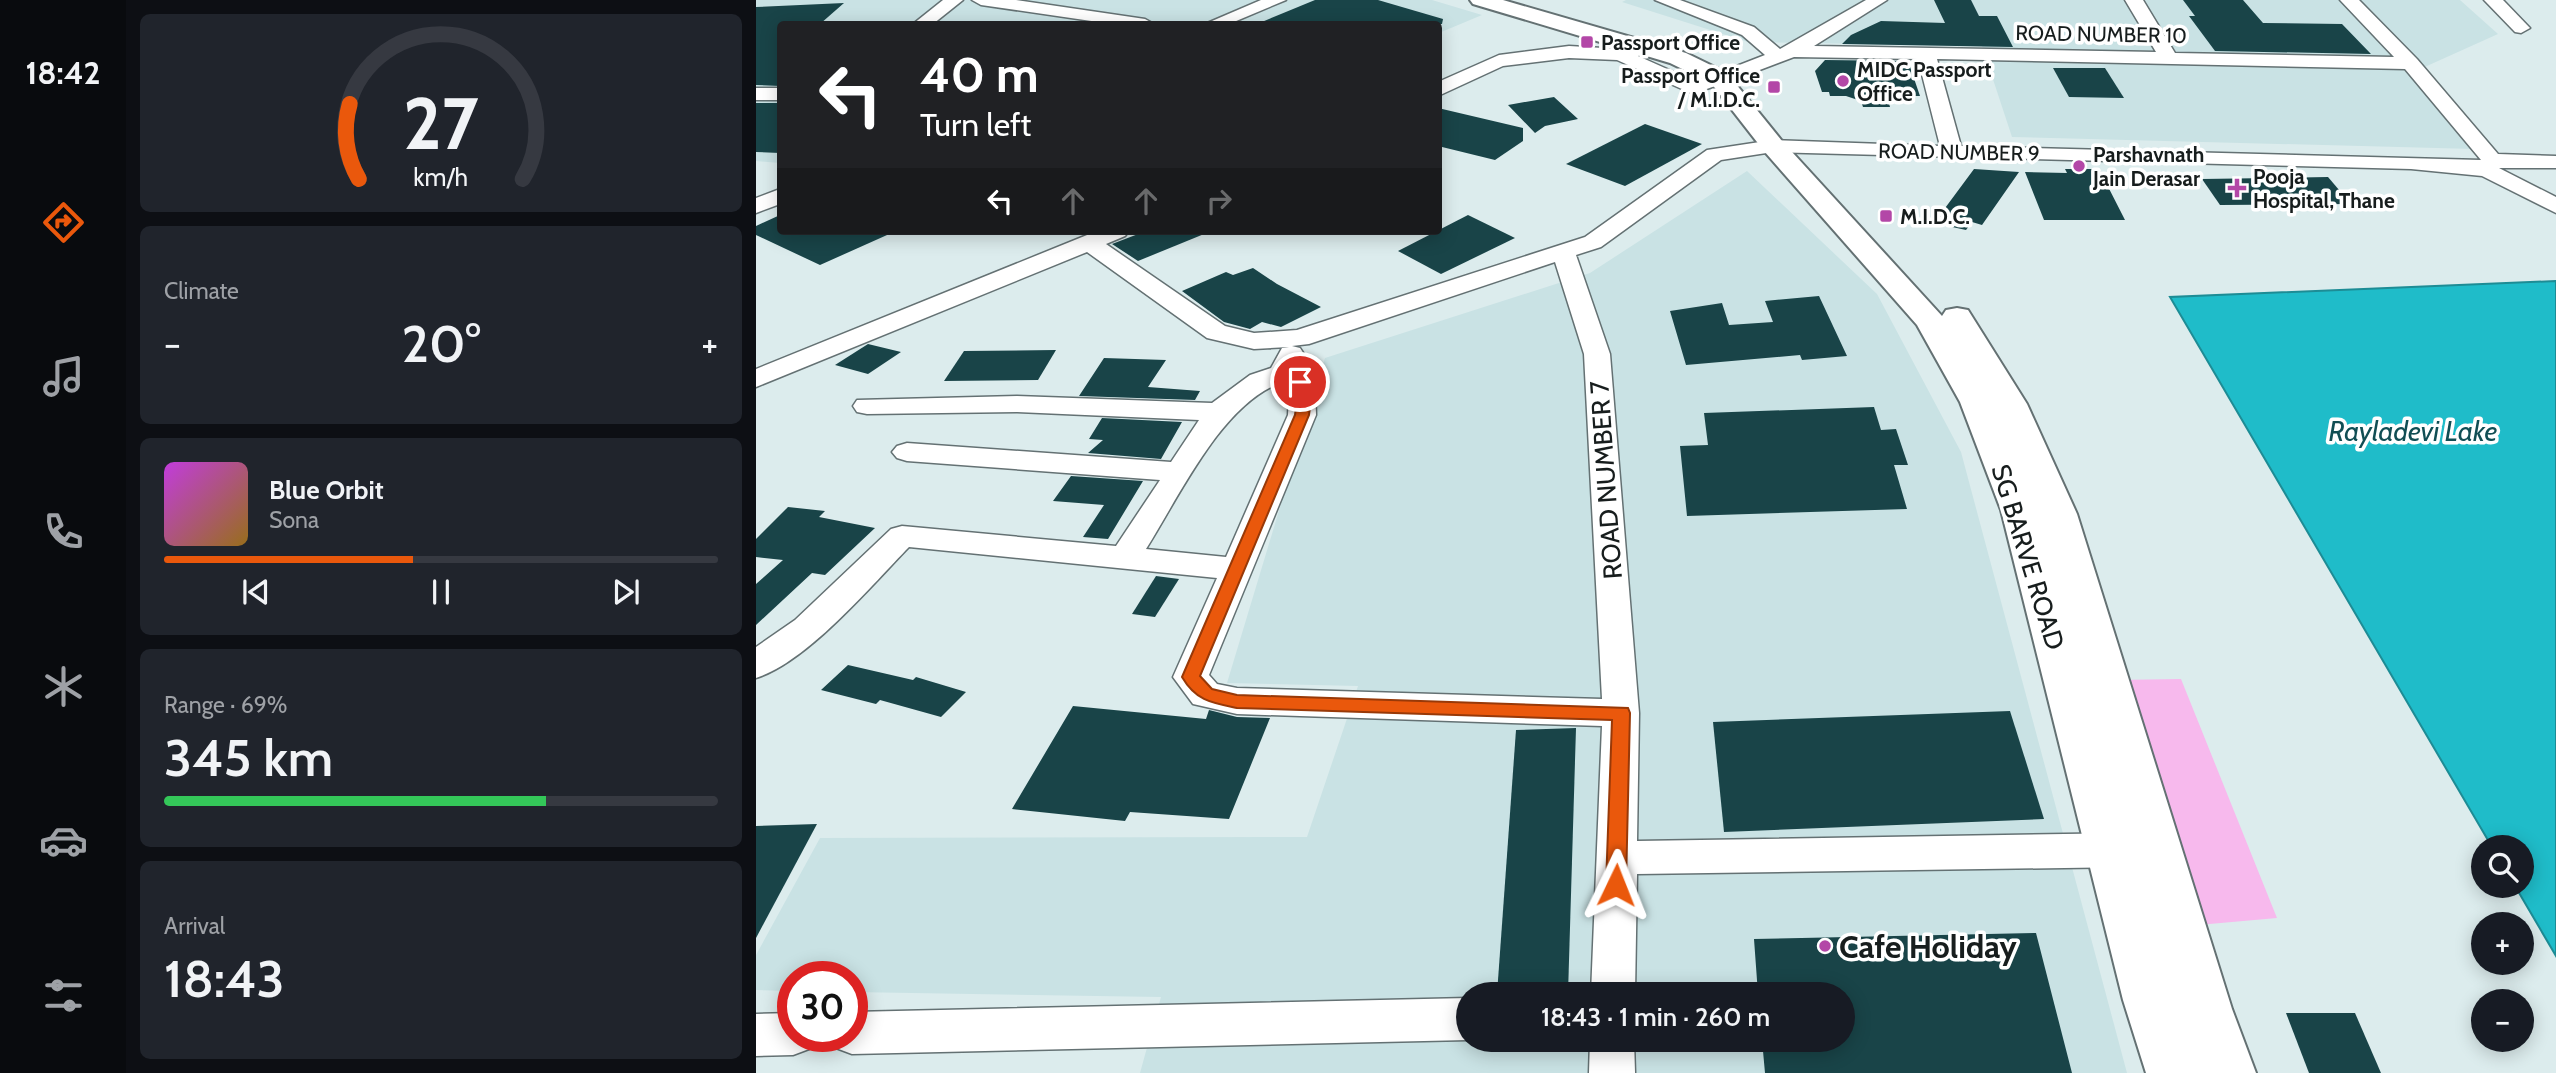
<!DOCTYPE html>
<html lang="en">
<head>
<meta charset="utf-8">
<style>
	:root { --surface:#171b24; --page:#20242c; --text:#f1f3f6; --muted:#9ea1a6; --line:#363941; --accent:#ea580c }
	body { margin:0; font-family:Cabin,sans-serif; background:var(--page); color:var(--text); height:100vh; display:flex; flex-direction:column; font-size:26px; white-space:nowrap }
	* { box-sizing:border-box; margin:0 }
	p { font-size:23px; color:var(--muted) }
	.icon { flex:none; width:38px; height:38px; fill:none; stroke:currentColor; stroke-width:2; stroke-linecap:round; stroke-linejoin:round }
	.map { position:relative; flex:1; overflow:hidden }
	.sheet { display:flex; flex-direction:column; gap:14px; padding:14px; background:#0d0f14; width:630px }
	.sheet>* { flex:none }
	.hud { position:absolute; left:21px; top:21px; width:665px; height:214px; border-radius:7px; box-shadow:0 4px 18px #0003; background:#202124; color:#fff; overflow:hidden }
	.tools { position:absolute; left:1715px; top:835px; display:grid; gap:14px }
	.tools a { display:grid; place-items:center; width:63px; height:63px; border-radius:50%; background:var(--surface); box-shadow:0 4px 18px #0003; font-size:35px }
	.speed { position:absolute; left:21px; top:961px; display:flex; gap:14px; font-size:35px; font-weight:700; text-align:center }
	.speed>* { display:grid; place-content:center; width:91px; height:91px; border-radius:50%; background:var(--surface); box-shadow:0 4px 18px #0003; line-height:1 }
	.speed .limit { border:10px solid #d22; background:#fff; color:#111 }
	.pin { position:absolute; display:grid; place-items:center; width:60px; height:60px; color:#fff; margin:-30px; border:4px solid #fff; border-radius:50%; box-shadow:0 2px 7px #0007 }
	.me { position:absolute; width:77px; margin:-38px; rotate:2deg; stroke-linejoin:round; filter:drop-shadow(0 0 5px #0008) }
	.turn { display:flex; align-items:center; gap:24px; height:147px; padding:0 28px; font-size:32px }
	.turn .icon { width:91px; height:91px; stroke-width:2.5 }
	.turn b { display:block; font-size:49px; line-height:60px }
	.lanes { display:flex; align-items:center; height:66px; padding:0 28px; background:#0003; justify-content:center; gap:35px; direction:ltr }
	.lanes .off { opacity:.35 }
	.big { font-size:52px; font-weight:600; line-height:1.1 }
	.sheet .tile { flex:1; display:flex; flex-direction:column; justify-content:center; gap:10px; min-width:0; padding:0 24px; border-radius:10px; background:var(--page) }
	.sheet .dial { align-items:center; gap:0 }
	.dial svg { height:182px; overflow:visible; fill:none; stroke:var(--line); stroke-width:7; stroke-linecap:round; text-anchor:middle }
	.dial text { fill:var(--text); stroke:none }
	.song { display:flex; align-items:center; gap:21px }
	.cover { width:84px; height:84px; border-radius:10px; background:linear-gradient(135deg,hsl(290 70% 55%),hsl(40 70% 35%)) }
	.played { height:7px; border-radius:4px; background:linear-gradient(90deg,var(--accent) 45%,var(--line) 45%) }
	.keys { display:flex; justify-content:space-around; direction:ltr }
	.heat { display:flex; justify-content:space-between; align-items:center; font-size:38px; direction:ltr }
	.charge { height:10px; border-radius:5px; background:linear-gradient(90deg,#34c759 69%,var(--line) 0) }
	.trip { position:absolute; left:700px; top:982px; width:399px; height:70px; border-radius:35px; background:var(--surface); box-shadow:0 4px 18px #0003; font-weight:600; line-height:70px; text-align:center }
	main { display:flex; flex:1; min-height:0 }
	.tab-bar { display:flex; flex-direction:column; width:126px; justify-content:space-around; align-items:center; background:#090b0e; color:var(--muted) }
	.tab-bar .icon { width:49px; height:49px }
	.tab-bar .active { color:var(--accent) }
	.tab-bar b { font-size:32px; color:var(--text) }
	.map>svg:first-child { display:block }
	.built { fill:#c9e2e4; fill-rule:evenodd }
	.green { fill:#f7b9ed }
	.water { fill:#1fbcc9; stroke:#1d8c95; stroke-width:2 }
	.building { fill:#194448 }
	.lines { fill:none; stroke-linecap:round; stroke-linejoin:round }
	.minor-casing { stroke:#647173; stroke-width:3 }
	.major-casing { stroke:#647173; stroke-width:4 }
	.minor { fill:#fff; fill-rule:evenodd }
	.major { fill:#fff; fill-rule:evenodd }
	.route { fill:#ea580c; stroke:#983908; stroke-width:2 }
	.poi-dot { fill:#b347a7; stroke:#fff; stroke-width:2.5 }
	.labels { text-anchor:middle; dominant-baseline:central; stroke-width:7; stroke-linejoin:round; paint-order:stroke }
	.far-street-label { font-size:21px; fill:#171d1d; stroke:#fff }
	.far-poi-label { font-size:21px; font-weight:bold; fill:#171d1d; stroke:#fff; text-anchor:start }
	.street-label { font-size:26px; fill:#171d1d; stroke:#fff }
	.water-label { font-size:28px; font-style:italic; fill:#114e54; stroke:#fff }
	.near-poi-label { font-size:32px; font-weight:bold; fill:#171d1d; stroke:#fff; text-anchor:start }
</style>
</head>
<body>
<main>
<nav class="tab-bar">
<b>18:42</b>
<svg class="icon active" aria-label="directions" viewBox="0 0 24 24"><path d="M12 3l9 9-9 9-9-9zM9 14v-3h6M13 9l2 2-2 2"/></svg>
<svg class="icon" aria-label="music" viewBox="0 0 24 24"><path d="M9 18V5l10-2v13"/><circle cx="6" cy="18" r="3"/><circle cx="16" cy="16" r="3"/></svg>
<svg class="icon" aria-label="phone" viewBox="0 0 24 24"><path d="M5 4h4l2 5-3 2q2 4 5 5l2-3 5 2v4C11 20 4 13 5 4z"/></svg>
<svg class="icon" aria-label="climate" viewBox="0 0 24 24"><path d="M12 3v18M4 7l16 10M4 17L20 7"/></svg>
<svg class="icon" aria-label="car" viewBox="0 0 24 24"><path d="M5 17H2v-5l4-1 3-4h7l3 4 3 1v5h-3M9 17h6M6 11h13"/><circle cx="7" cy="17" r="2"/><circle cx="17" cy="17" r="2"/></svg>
<svg class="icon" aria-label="filters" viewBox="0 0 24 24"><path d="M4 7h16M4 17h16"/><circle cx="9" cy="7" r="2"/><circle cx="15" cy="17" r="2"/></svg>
</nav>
<section class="sheet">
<div class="tile dial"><svg viewBox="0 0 100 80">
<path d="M14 69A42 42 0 1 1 86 69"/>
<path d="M14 69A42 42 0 0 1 10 36" stroke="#ea580c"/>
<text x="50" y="56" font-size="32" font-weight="700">27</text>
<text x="50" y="72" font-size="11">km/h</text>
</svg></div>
<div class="tile"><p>Climate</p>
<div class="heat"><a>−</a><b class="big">20°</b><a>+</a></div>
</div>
<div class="tile">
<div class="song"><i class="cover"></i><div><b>Blue Orbit</b><p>Sona</p></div></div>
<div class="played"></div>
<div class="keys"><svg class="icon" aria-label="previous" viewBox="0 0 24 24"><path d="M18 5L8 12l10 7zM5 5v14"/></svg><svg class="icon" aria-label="pause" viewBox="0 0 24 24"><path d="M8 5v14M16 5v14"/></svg><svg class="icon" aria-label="next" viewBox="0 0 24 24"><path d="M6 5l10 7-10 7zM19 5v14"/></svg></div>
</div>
<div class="tile"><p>Range · 69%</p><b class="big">345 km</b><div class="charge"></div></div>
<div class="tile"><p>Arrival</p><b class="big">18:43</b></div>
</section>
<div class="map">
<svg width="1800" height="1073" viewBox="0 0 1800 1073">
	<rect width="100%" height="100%" fill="#dceced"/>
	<g class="built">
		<polygon points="0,0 676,0 726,15 683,33 682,24 24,24 24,163 0,161"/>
		<polygon points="870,0 1704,0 1742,34 1662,70 1718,149 1256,137 1226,46 992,42 866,2"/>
		<path d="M991,171l130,123 84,158 166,621h-987l21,-76 -309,-5v-16h-59v15l-37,-1v-35l64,-117 487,-1 51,-151 -131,-3 98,-325 265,-85zM712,994h375v46h-375z"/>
	</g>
	<polygon class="green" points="1425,679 1521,918 1431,926 1359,680"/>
	<polygon class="water" points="1800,281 1800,956 1759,886 1766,886 1766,847 1736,847 1414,297"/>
	<g class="building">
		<polygon points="559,0 622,0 687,19 686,24 501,24"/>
		<polygon points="1178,0 1215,0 1223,16 1241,16 1257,47 1086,44 1095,35 1125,21 1189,23"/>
		<polygon points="1427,0 1487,0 1507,23 1586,24 1615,54 1459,51 1433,16 1439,16"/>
		<polygon points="88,3 64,24 24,24 24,86 0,85 0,7"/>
		<polygon points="1069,60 1152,61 1164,96 1131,96 1134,107 1107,107 1105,101 1090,96 1074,96 1073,92 1066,92 1059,71"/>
		<polygon points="1297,68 1349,68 1368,98 1313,97"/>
		<polygon points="798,97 822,119 789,126 779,133 752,105"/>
		<polygon points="24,103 24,153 0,152 0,103"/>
		<polygon points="682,108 767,128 767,141 739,160 682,146"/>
		<polygon points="889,124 946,144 869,186 810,164"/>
		<polygon points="1218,169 1263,172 1226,225 1216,222 1210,230 1178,223"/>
		<polygon points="1309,169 1343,169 1369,220 1288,220 1269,172 1311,173"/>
		<polygon points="1572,177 1595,204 1464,205 1446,179"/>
		<polygon points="24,215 24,231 140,231 64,265 0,235 0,226"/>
		<polygon points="712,215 759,238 685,274 642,251"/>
		<polygon points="390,231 453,231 453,232 382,261 356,244"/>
		<polygon points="497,268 521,284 565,307 525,327 506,322 494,329 468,322 426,291 470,272 477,275"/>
		<polygon points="1063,296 1091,356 1046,360 1044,355 930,365 914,311 966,303 973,325 1017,322 1009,301"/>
		<polygon points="112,344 145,352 112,374 79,365"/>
		<polygon points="300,350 282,380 188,381 208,351"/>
		<polygon points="348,358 410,360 392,387 444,391 439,400 323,396"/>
		<polygon points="1118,407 1125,430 1140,429 1152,465 1138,465 1151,509 931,516 924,446 952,445 948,413"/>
		<polygon points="346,418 426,422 405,459 332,453 347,440 333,439"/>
		<polygon points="315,476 387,481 352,539 327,537 348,505 297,501"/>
		<polygon points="32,507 69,511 63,517 119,528 69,575 56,573 0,625 0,584 27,560 0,557 0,539"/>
		<polygon points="400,576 423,579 399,617 376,614"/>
		<polygon points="92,665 157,680 160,677 210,692 185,717 124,700 120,704 65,690"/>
		<polygon points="317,706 450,719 453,710 481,717 514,718 473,819 374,812 369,821 256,809"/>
		<polygon points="1254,711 1288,819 968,832 957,722"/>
		<polygon points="820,728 812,994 741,994 760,730"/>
		<polygon points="61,824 0,938 0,826"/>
		<polygon points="1280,933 1316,1073 1009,1073 1006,1040 1087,1040 1087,994 1002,994 998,939"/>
		<polygon points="1530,1013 1599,1013 1625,1073 1553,1073"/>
	</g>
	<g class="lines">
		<g class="minor-casing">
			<g id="minor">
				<polygon points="187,0 207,0 177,24 157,24"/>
				<polygon points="216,0 260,0 389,19 398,24 356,24 225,5"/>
				<polygon points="505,0 530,0 473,24 449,24"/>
				<path d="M899,0h25l74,27 26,22 86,-49h21l-73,46 342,6 -31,-52h18l32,53 219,4 -54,-57h19l58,59 81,95 58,2v12h-57l57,29v16l-74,-37 -71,-7 -638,-17 -52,8 -120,87 -25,8 34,99 29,359 -2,128 493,-8 14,5 6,12 -6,12 -14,5 -493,7 -2,120h-44l11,-268 -365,-12 -44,-10 -20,-27 44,-99 -308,-31c-38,39 -102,115 -153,131v-31l39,-27 96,-91 11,-3 214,20 44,-66 -253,-19 -10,-3 -5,-6 5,-6 10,-3 264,19 28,-42 -182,-8 -150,2 -10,-2 -4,-6 4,-6 160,-4 195,7 38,-28 21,-7 11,-20 7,-1 -35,2 -47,-11 -120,-86 -331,135v-18l341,-138h32l-4,5 -19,8 119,82 29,7 43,-3 288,-93 122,-87 66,-10 167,6 -22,-87 -124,-2 -58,22 -7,-2 -3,-4 3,-4 36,-14 -23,-20zM1181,59l468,10 76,91 -520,-14zM799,262l29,92 18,345 -365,-11 -20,-4 -8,-9 107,-260 -1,-26 -18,-19 7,-16 -4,-6 -8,-2 17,-2zM524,383l9,11 -1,21 -62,142 -80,-8c33,-52 75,-144 134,-166z"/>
				<polygon points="1728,0 1747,0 1774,28 1765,33 1759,32"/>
				<polygon points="890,42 899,48 897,52 882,56 938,81 963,72 973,78 970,82 937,94 861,60 813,58 747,66 682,96 682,82 743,55 813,46 864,49"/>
				<rect x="0" y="88" width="24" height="12"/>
				<polygon points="24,189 24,204 0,213 0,198"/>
				<polygon points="712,998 712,1040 96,1054 80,1048 75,1036 96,1036 96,1012"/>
				<polygon points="37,1013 37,1036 59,1036 53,1049 37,1055 0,1056 0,1014"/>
				<polygon points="834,1040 878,1040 879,1073 833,1073"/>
			</g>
		</g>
		<g class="major-casing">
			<polygon id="major" points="714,0 747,0 930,53 971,73 1026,141 1186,316 1190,310 1201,308 1212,310 1271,404 1321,514 1476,1009 1500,1073 1390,1073 1367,1000 1245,510 1204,402 1161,325 1008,151 955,83 914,63 717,4"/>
		</g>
		<use href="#minor" class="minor"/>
		<use href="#major" class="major"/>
	</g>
	<path class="route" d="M544,378l5,1 7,13 -3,23 -109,261 12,13 25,6 391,13 2,5 -4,172 -3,6 -7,3 -7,-3 -3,-6 6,-165 -375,-12c-25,-5 -41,-7 -55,-31l113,-262 3,-23 -5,-10z"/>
	<g class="poi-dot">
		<rect x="824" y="35" width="14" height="14" rx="3.5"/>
		<circle cx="1087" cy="81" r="7"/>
		<rect x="1011" y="80" width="14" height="14" rx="3.5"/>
		<circle cx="1323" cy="166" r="7"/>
		<path d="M1477.5 177.5h7v7h7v7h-7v7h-7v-7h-7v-7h7z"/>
		<rect x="1123" y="209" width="14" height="14" rx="3.5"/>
		<circle cx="1069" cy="946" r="7"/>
	</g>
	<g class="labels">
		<g class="far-street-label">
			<text transform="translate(1345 34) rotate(1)">ROAD NUMBER 10</text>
			<text transform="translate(1203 152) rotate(1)">ROAD NUMBER 9</text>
		</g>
		<g class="far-poi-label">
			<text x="845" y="42">Passport Office</text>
			<text x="1101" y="69">MIDC Passport<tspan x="1101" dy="24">Office</tspan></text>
			<text x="1004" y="75" text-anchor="end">Passport Office<tspan x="1004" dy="24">/ M.I.D.C.</tspan></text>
			<text x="1337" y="154">Parshavnath<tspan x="1337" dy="24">Jain Derasar</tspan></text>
			<text x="1497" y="176">Pooja<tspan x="1497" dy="24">Hospital, Thane</tspan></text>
			<text x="1144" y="216">M.I.D.C.</text>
		</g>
		<g class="street-label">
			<text transform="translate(850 480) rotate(-94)">ROAD NUMBER 7</text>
			<text transform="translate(1272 557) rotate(73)">SG BARVE ROAD</text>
		</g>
		<g class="water-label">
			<text x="1657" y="431">Rayladevi Lake</text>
		</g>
		<g class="near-poi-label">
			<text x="1083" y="946">Cafe Holiday</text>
		</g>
	</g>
</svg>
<div class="tools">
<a><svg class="icon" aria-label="search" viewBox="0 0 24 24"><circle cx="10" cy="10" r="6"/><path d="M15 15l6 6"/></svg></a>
<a>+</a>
<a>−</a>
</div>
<div class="speed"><div class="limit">30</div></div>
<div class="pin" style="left:544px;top:382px;background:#d93025"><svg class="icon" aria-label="arrive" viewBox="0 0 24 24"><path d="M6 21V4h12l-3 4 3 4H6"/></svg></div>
<svg class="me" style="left:860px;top:885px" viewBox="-20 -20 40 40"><path d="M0-17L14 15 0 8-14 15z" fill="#ea580c" stroke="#fff" stroke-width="4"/></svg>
<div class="trip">18:43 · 1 min · 260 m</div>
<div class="hud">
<div class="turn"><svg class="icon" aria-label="left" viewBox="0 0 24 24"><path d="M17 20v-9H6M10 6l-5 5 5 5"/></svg><div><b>40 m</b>Turn left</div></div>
<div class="lanes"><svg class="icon" aria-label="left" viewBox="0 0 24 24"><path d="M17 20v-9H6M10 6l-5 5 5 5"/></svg><svg class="icon off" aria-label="ahead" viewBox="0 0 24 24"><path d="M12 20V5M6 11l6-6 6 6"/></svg><svg class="icon off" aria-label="ahead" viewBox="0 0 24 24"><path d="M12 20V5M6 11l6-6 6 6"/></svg><svg class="icon off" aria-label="right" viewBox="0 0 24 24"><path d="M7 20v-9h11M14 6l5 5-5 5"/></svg></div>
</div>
</div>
</main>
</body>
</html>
